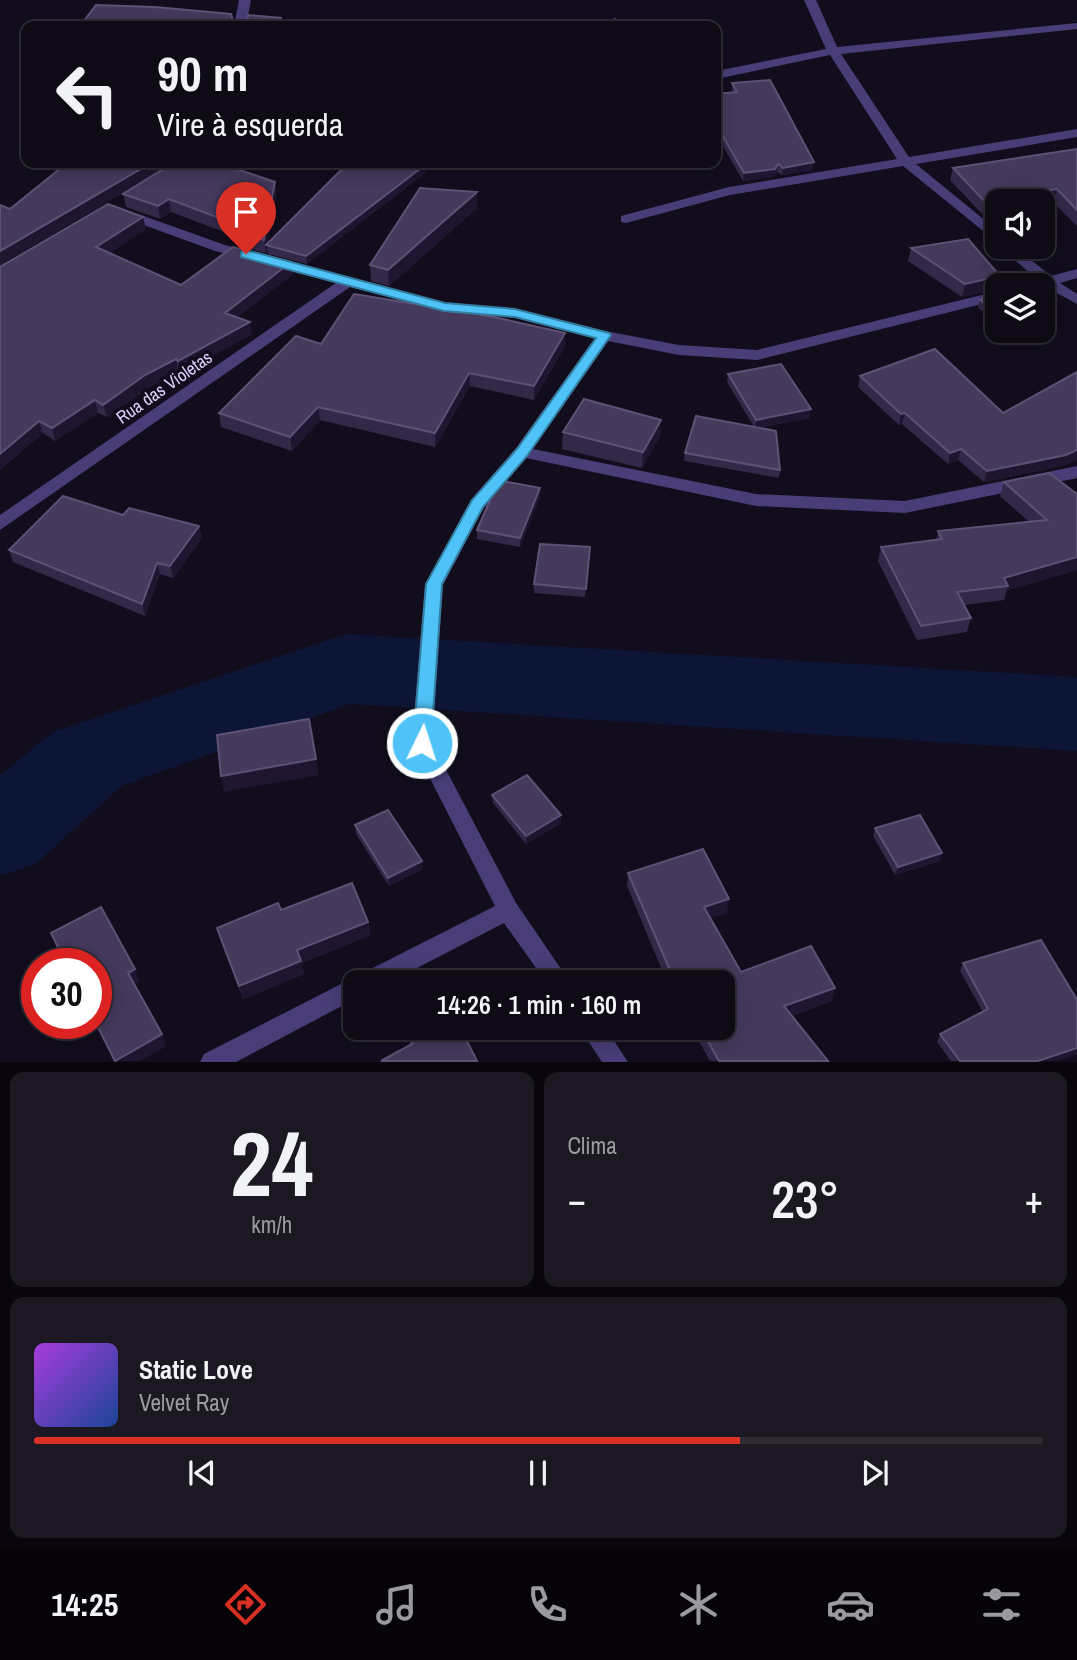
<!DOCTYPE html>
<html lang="pt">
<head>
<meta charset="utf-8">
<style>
	:root { --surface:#0e0a16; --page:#1c1823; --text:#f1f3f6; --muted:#9b9aa1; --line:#2e2b35; --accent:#d93025 }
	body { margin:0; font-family:"Archivo Narrow",sans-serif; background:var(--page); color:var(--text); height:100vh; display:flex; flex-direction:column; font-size:26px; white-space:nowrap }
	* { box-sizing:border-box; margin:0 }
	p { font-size:23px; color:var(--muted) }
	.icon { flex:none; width:38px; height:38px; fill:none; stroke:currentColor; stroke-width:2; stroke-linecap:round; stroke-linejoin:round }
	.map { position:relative; height:1062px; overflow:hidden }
	.panel { display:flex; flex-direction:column; gap:10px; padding:10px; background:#08060c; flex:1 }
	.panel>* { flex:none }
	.guide { position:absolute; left:21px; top:21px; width:700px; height:147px; border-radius:14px; box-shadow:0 4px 18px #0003,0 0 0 2px var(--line); background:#0e0a16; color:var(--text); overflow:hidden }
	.controls { position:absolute; left:985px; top:189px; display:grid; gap:14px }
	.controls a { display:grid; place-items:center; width:70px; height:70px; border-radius:14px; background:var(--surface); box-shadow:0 4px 18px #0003,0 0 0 2px var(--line); font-size:35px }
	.speed { position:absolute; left:21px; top:948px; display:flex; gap:14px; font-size:35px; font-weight:700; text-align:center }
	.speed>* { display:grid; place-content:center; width:91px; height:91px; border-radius:50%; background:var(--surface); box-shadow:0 4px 18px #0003,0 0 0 2px var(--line); line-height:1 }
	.speed .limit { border:10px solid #d22; background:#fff; color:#111 }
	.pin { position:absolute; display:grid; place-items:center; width:60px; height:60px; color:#fff; margin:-72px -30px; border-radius:50% 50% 50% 0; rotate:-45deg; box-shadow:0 0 7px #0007 }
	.pin .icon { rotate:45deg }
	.me { position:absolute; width:77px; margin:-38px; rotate:4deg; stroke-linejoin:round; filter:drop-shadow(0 0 5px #0008) }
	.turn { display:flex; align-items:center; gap:24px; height:147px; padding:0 21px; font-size:32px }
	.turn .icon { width:91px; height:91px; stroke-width:2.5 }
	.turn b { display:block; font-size:49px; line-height:60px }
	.big { font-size:52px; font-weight:600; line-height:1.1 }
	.panel .widget { flex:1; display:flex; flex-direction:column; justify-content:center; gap:10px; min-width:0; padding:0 24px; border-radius:14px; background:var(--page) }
	.panel .dial { align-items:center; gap:0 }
	.dial b { font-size:91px; line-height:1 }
	.song { display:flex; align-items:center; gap:21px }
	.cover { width:84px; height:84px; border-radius:10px; background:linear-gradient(135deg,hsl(280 70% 55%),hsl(220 70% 35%)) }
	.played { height:7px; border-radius:4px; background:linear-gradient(90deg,var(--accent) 70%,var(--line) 70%) }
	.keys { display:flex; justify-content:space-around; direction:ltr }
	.heat { display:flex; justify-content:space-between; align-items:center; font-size:38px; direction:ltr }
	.panel .tiles { flex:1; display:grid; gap:10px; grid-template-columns:1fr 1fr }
	.widget:last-child { grid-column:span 2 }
	.trip { position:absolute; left:343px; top:970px; width:392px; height:70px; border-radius:14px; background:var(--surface); box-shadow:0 4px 18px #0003,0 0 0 2px var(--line); font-weight:600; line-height:70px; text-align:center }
	.dock { display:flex; height:112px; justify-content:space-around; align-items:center; background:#060409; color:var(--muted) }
	.dock .icon { width:49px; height:49px }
	.dock .on { color:var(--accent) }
	.dock b { font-size:32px; color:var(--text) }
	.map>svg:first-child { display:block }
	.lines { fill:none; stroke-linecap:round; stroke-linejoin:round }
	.river { fill:#0d1536; fill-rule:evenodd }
	.street { fill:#483d77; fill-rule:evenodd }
	.wall { fill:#342849 }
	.shaded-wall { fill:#1f1530 }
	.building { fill:#45395c; stroke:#5d5175; stroke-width:2 }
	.route { fill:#4fc3f7; stroke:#337fa1; stroke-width:2 }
	.labels { text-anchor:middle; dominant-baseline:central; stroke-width:7; stroke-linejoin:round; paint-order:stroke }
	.street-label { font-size:18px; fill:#dacefa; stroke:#120d1d }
</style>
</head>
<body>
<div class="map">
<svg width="1077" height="1062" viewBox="0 0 1077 1062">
	<rect width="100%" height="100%" fill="#120d1d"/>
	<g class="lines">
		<polygon class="river" points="346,634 1077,677 1077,751 350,704 121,786 36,864 0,876 0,775 53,732"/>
		<g class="street">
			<polygon points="239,0 251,0 246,26 234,26"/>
			<polygon points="804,0 816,0 837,47 1077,23 1077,29 841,54 909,157 1077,129 1077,137 916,164 998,231 998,243 903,166 730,195 626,223 621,222 621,216 729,187 897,159 830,55 716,79 716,71 826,49"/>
			<polygon points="124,209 225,245 444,303 515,309 605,331 679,345 757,350 998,291 998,300 757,360 679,355 608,341 533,449 756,494 905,501 1077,466 1077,478 905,513 756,506 526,458 484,507 443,585 432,743 516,903 570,982 546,982 504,923 390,982 355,982 355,999 236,1062 200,1062 204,1054 347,981 357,978 359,975 495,906 412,743 425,585 471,500 516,448 595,338 515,317 444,311 350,287 0,530 0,515 336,283 215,251 119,216 117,213"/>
			<polygon points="1000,247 1015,247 1051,276 1077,269 1077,278 1060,283 1077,294 1077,304 1046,287 1037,285 1038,280"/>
			<polygon points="579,1027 605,1027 628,1062 602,1062"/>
		</g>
	</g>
	<g class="wall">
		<polygon points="732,83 813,170 782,175 777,172 774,177 743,181 720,141 716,141 716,94 733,92 732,90"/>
		<polygon points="1077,149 1077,226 1053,202 982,214 950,180 953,168"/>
		<polygon points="67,163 219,163 275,182 276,196 267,245 348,163 416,163 425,165 425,173 307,264 268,254 267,247 266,253 250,249 248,241 171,212 160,219 126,207 123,194 168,166 0,265 0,205 10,209"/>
		<polygon points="477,192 477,208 389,286 371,281 370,265"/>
		<polygon points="146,229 109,253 181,285 291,262 293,274 237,317 252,334 181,373 178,372 148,388 107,417 98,413 55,441 43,433 0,470 0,267"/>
		<polygon points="911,248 1000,276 996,289 962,297 908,261"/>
		<polygon points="998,295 998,321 978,308 980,300"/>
		<polygon points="1012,331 1033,331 1026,340"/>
		<polygon points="565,333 565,346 534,400 470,386 435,447 320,420 292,451 221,427 219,413 321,344"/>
		<polygon points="1077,372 1077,460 1062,466 984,482 958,460 948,464 902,424 899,425 858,387 860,376 1003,413"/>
		<polygon points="728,374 810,418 757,428 780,470 779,478 684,461 685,453 754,427 727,382"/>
		<polygon points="563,432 660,436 642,468 562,449"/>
		<polygon points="1004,482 1077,494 1077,570 1007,590 1004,600 964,605 971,618 967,632 917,640 878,561 881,547 936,540 938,531 1029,522 1000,496"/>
		<polygon points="540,497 520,547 477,539 477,530"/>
		<polygon points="123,515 199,526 202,538 173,578 160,574 145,616 13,562 9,550"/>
		<polygon points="590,547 585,597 534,593 534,584"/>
		<polygon points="492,795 561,815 561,823 526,844 493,803"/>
		<polygon points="355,825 423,869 389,886 356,834"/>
		<polygon points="875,828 940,861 895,875 873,836"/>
		<polygon points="628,873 727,913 710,918 741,972 832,1001 791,1016 828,1061 710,1061 691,1027 723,1027 723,982 667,982 627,886"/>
		<polygon points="281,910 368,922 370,935 302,963 304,974 243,999 221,942 217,928"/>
		<polygon points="51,933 139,981 134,984 166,1046 139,1061 114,1061 95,1024 96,1024 96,964 65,964"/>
		<polygon points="963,963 1076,998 1057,1061 951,1061 937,1042 940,1034 983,1012 960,971"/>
	</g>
	<g class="shaded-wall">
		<polygon points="814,162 813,170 782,175 783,168"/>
		<polygon points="151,163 174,163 0,265 0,251"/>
		<polygon points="778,164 777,172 774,177 743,181 744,173"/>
		<polygon points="425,165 425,173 307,264 306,256"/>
		<polygon points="275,182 276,196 266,253 264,240"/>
		<polygon points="1057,189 1053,202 1043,204 1043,201 998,201 998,212 982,214 985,202"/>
		<polygon points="477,192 477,208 389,286 388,270"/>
		<polygon points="169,199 171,212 160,219 158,206"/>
		<polygon points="143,217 146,229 99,260 96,247"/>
		<polygon points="291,262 293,274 227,325 225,313"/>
		<polygon points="1000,276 996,289 962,297 965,284"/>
		<polygon points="250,322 252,334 181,373 178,361"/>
		<polygon points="1029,331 1033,331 1026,340 1028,332"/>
		<polygon points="565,333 565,346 534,400 534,386"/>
		<polygon points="176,359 178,372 148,388 107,417 103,405 145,375"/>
		<polygon points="469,373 470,386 435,447 435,433"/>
		<polygon points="95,400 98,413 55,441 52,428"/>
		<polygon points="318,407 320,420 292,451 290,437"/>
		<polygon points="811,409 810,418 755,428 756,420"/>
		<polygon points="905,413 902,424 899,425 901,414"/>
		<polygon points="661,420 660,436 642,468 643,452"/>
		<polygon points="39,421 43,433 0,470 0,454"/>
		<polygon points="961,449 958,460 948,464 950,453"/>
		<polygon points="1077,450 1077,460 1062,466 984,482 987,471"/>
		<polygon points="540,488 540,497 520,547 520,538"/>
		<polygon points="199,526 202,538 173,578 170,566"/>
		<polygon points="1077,557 1077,570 1007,590 1008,586 1004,578"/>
		<polygon points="157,563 160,574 145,616 142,604"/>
		<polygon points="316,759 319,775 224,792 221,776"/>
		<polygon points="561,815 561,823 526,844 526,836"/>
		<polygon points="942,853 940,861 895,875 898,867"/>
		<polygon points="422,861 423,869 389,886 388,878"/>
		<polygon points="729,899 727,913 702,921 704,907"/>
		<polygon points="368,922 370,935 302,963 304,974 243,999 239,986 297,950"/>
		<polygon points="135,969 139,981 132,985 128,973"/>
		<polygon points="835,988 832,1001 781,1019 784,1006"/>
		<polygon points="162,1034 166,1046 139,1061 116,1061"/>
		<polygon points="1077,1048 1077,1055 1057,1061 1038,1061"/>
	</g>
	<g class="building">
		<polygon points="96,5 155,7 231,14 233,21 247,21 248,15 281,18 281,26 80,26"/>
		<polygon points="615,19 618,26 598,26"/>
		<polygon points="770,80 814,162 783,168 778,164 775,169 744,173 721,133 716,134 716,94 737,92 732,83"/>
		<polygon points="1077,149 1077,210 1057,189 985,202 953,168"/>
		<polygon points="67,163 151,163 0,251 0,205 10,209"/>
		<polygon points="173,163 219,163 275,182 264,240 247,235 254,231 169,199 158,206 123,194"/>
		<polygon points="348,163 416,163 425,165 306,256 266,245"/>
		<polygon points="420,188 477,192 388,270 370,265"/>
		<polygon points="108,204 143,217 96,247 181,285 233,247 291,262 225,313 250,322 178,361 176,359 145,375 103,405 95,400 52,428 39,421 0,454 0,267"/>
		<polygon points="968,239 1000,276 965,284 911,248"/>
		<polygon points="354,294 494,317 565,333 534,386 469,373 435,433 318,407 290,437 219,413 296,336 321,344"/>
		<polygon points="998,295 998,312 980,300"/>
		<polygon points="935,349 1003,413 1077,372 1077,450 1066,455 987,471 961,449 950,453 905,413 901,414 860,376"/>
		<polygon points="781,364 811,409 756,420 728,374"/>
		<polygon points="584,399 661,420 643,452 563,432"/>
		<polygon points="696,416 776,431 780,470 685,453"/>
		<polygon points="1049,473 1077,494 1077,557 1004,578 1008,586 957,592 971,618 921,626 881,547 942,539 938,531 1047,520 1004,482"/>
		<polygon points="502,481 540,488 520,538 477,530 494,491"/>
		<polygon points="63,496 123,515 129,508 199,526 170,566 157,563 142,604 9,550"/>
		<polygon points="540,544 590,547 586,589 534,584"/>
		<polygon points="309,719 316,759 221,776 217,735"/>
		<polygon points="527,775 561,815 526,836 492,795"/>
		<polygon points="388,810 422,861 388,878 355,825"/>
		<polygon points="920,815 942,853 898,867 875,828"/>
		<polygon points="703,849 729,899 704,907 741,972 811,946 835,988 784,1006 828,1061 719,1061 700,1027 723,1027 723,982 675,982 628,873"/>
		<polygon points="352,883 368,922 297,950 301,961 239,986 217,928 278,903 281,910"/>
		<polygon points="101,907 135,969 128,973 162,1034 115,1061 96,1023 96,964 66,964 51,933"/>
		<polygon points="1041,940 1076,998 1077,998 1077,1048 1038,1061 960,1061 940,1034 988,1009 963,963"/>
		<polygon points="445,1027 460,1027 477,1061 381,1061 412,1044 411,1042"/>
	</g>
	<polygon class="route" points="246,250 445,303 515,309 609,333 611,335 527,456 483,507 442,584 431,743 428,748 422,750 415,748 413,743 426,584 472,500 517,449 596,338 515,317 444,311 241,257 241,252"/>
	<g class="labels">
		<g class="street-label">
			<text transform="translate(164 387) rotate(-35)">Rua das Violetas</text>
		</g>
	</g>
</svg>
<div class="controls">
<a><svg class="icon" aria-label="sound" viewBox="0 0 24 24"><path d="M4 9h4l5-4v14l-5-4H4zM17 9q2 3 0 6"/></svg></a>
<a><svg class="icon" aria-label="layers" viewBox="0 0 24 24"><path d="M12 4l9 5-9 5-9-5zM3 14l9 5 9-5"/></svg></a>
</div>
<div class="speed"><div class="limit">30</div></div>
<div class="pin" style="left:246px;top:254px;background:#d93025"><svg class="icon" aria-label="arrive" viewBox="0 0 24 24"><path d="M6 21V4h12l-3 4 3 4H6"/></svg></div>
<svg class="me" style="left:422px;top:743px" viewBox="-20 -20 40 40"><circle r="17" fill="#4fc3f7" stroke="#fff" stroke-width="3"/><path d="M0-11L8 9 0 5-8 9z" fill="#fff"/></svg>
<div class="trip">14:26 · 1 min · 160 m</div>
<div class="guide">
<div class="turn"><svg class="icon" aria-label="left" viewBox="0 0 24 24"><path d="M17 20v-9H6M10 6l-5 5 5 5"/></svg><div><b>90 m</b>Vire à esquerda</div></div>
</div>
</div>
<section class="panel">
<div class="tiles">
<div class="widget dial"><b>24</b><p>km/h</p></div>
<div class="widget"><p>Clima</p>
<div class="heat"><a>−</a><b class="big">23°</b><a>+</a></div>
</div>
<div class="widget">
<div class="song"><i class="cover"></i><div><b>Static Love</b><p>Velvet Ray</p></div></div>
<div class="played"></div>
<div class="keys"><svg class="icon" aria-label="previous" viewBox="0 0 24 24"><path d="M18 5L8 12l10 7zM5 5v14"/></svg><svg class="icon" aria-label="pause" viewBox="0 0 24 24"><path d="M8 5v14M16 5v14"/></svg><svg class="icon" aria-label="next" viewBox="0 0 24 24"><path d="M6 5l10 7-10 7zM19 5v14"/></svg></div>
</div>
</div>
</section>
<nav class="dock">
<b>14:25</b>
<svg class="icon on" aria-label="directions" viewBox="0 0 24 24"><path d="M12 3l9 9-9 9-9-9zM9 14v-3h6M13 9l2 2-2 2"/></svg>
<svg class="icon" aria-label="music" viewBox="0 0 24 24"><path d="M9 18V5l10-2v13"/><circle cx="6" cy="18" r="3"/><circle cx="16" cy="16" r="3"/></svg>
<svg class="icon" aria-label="phone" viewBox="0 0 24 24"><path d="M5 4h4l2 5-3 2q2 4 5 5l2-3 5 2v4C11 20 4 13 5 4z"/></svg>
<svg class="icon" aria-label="climate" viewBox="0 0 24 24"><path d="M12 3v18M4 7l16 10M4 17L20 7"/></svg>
<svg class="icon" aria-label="car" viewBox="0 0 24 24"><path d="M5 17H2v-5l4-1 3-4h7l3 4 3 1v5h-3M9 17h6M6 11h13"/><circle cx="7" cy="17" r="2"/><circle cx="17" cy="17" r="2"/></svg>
<svg class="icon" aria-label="filters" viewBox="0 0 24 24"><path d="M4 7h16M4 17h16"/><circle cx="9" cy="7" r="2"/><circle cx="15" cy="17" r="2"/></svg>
</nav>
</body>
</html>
